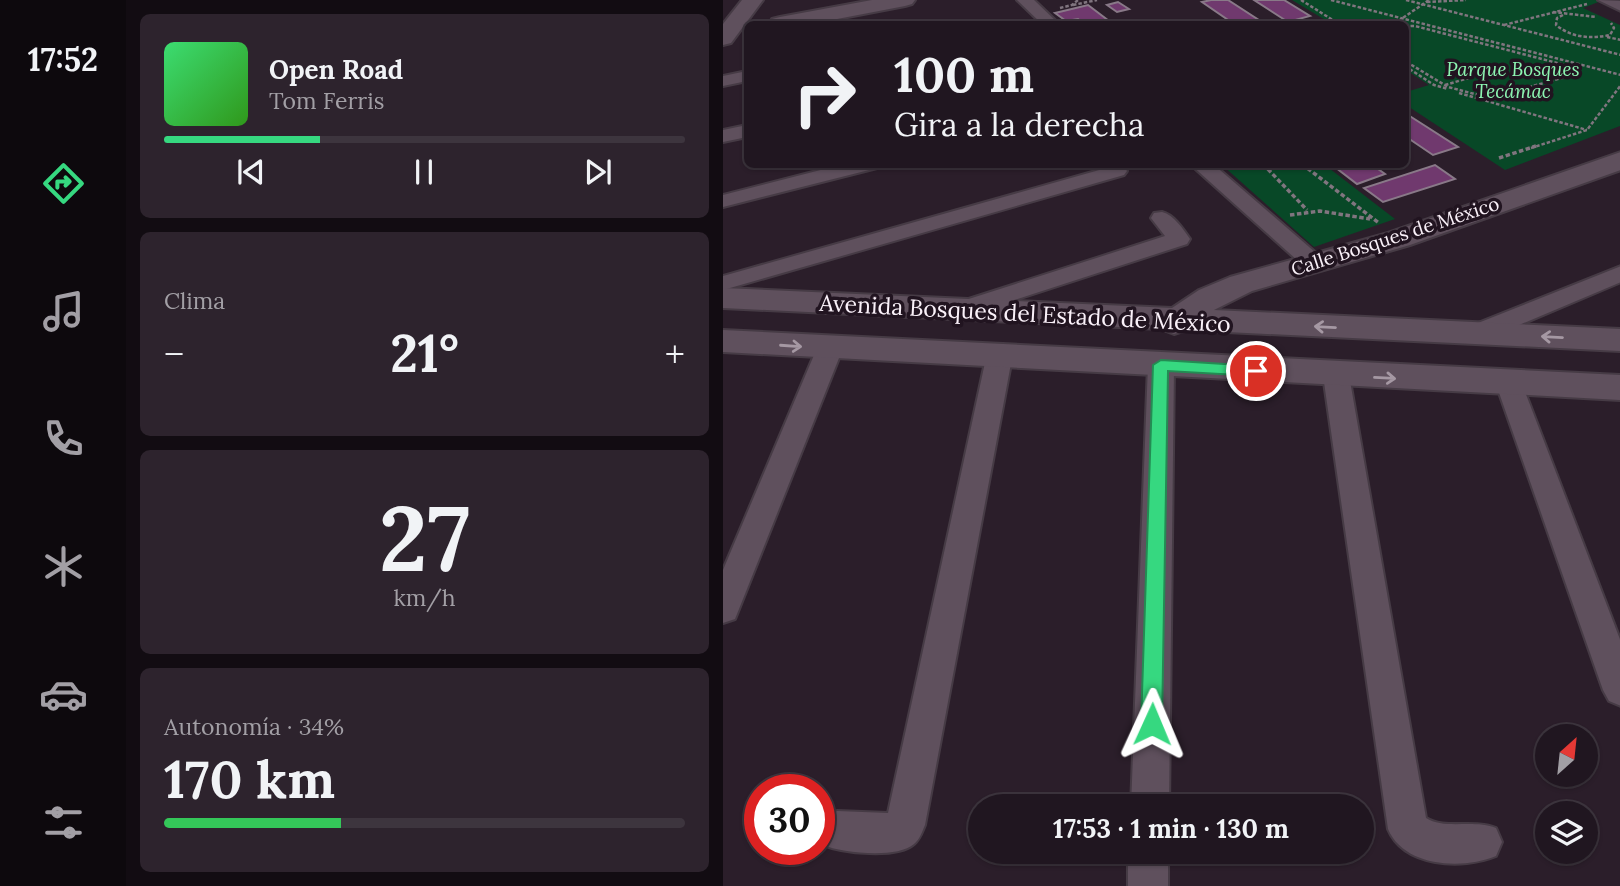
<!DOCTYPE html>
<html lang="es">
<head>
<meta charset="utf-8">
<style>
	:root { --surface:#201620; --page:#2d232d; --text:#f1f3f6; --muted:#a29fa5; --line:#3d353e; --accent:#36d880 }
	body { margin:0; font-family:Lora,serif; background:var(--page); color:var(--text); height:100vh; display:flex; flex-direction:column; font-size:26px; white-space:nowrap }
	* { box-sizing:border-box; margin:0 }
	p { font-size:23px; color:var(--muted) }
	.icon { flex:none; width:38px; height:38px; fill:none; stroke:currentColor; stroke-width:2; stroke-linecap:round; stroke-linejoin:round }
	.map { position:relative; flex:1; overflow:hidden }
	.drawer { display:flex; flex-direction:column; gap:14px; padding:14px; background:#120c12; width:597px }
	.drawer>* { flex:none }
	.hud { position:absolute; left:21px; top:21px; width:665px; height:147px; border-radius:10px; box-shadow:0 2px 5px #0004,0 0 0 2px var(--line); background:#201620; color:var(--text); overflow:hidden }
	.needle { width:46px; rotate:27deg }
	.controls { position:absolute; left:812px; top:724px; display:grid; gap:14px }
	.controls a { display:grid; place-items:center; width:63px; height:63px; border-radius:50%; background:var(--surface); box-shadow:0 2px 5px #0004,0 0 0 2px var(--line); font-size:35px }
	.speed { position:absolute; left:21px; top:774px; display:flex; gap:14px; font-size:35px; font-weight:700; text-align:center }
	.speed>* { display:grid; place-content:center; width:91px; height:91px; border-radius:50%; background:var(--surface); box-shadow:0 2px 5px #0004,0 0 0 2px var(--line); line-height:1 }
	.speed .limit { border:10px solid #d22; background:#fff; color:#111 }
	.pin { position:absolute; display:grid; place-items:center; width:60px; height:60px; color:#fff; margin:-30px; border:4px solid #fff; border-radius:50%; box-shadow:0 2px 7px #0007 }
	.me { position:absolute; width:77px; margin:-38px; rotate:1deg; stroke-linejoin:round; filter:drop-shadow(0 0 5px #0008) }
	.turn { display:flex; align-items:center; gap:24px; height:147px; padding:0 35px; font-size:32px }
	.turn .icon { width:91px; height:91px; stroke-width:2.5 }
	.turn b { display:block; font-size:49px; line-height:60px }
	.big { font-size:52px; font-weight:800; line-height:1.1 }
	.drawer .tile { flex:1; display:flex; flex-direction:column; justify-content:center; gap:10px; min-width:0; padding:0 24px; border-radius:10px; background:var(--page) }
	.drawer .dial { align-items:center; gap:0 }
	.dial b { font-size:91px; line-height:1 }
	.song { display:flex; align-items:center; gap:21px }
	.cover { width:84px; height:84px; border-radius:10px; background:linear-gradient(135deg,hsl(140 70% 55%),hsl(110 70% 35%)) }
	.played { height:7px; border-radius:4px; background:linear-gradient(90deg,var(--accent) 30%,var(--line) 30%) }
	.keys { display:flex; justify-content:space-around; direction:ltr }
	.heat { display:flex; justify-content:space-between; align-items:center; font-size:38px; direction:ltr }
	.charge { height:10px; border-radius:5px; background:linear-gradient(90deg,#34c759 34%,var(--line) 0) }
	.trip { position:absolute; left:245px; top:794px; width:406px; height:70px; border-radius:35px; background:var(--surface); box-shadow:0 2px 5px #0004,0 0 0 2px var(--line); font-weight:800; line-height:70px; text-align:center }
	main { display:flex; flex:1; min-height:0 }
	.tab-bar { display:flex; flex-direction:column; width:126px; justify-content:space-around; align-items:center; background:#0d090d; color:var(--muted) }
	.tab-bar .icon { width:49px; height:49px }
	.tab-bar .on { color:var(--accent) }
	.tab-bar b { font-size:32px; color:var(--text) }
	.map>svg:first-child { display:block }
	.green { fill:#084827 }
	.building { fill:#70396e; stroke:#897988; stroke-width:2 }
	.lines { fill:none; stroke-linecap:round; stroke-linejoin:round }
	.street-casing { stroke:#463b45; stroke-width:4 }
	.secondary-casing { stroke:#463b45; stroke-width:4 }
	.path-far1 { stroke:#80757f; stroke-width:2.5; stroke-dasharray:3.5 2; stroke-linecap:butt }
	.path { stroke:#80757f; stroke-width:3.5; stroke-dasharray:4.5 2.5; stroke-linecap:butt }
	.street { fill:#5f505d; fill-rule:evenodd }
	.secondary { fill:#5f505d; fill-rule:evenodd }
	.oneway { stroke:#a598a3 }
	.route { fill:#36d880; stroke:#238c53; stroke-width:2 }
	.labels { text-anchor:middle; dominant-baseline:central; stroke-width:7; stroke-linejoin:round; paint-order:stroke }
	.far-park-label { font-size:19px; font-style:italic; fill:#8df6b2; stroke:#211420 }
	.far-street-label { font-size:19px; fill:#faf1f9; stroke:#211420 }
	.street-label { font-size:23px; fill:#faf1f9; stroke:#211420 }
</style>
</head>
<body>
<main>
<nav class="tab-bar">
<b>17:52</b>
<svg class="icon on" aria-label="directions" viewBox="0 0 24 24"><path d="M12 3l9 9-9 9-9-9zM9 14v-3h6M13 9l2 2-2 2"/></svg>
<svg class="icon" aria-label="music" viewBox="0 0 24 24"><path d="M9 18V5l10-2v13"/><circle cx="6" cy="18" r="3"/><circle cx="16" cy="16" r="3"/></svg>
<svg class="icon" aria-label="phone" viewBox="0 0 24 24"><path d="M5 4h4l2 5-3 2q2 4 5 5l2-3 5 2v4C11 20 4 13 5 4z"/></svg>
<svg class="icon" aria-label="climate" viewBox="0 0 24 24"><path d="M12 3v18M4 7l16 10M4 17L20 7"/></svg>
<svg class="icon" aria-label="car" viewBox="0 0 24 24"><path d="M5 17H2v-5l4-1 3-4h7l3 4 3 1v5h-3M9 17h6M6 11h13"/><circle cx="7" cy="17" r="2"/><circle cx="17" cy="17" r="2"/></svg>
<svg class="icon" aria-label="filters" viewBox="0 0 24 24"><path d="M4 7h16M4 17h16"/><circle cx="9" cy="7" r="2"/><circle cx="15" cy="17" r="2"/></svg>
</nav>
<section class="drawer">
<div class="tile">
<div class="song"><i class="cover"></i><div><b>Open Road</b><p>Tom Ferris</p></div></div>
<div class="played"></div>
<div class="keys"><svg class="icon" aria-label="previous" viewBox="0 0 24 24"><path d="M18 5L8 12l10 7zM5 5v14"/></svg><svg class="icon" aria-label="pause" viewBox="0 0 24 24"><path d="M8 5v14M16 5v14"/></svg><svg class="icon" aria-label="next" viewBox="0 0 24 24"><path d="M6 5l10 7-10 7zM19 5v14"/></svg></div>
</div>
<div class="tile"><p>Clima</p>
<div class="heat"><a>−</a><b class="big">21°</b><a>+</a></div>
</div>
<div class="tile dial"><b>27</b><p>km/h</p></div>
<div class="tile"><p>Autonomía · 34%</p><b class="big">170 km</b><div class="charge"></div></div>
</section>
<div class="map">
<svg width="898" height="886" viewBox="0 0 898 886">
	<rect width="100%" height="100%" fill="#2b1e2a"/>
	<g class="green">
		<polygon points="569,0 875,0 878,1 860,8 897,25 897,126 782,170 683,105 683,92 706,85 683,70 682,24 609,24"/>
		<polygon points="499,165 602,165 672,219 591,247"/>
	</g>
	<g class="building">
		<polygon points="488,0 505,0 542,24 511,24 479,2"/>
		<polygon points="531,0 561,0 587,16 565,22"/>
		<polygon points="395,2 406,9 394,12 384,5"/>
		<polygon points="365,5 390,24 362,24 355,19 343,21 332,13"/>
		<polygon points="682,113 735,147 710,155 682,136"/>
		<polygon points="608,164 648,164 662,174 634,184"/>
		<polygon points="712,165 732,179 660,202 641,188"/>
	</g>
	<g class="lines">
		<g class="street-casing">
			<g id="street">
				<polygon points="294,0 311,0 336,24 319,24"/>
				<polygon points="875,0 898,1 898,11"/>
				<polygon points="24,71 24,81 0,86 0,76"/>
				<polygon points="24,125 24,137 0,142 0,130"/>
				<polygon points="121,164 157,164 154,168 0,207 0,195"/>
				<polygon points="467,164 490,164 600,259 603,264 600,269 584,269"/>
				<polygon points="394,165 401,167 404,171 401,175 0,290 0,276"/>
				<path d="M439,212c12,3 21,17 28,27l-3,5 -219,71 -9,3 -9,-3 -3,-5 3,-5 215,-69 -14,-18 3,-5z"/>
				<polygon points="898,266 898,282 763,339 754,341 745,339 742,333 745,327"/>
				<polygon points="107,340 116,342 120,348 16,609 12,619 0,623 0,570 94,348 98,342"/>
				<path d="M276,349l9,3 4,6 -87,467c-3,7 -5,14 -11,19 -17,15 -72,9 -91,1l-4,-9 4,-19 14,-6 51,2 98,-455 4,-6z"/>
				<polygon points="438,356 447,359 451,365 446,807 408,807 425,365 429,359"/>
				<path d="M613,366l9,3 4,6 77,443c18,12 48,1 70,10l6,14 -6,14c-34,14 -92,11 -108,-27l-65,-454 4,-6z"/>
				<polygon points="786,375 795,378 799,384 898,642 898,706 886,701 880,690 773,384 777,378"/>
				<rect x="405" y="852" width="40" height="34"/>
			</g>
		</g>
		<g class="secondary-casing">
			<g id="secondary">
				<polygon points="19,0 40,0 8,43 0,45 0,24"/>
				<polygon points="149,0 192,0 189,4 182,6 88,24 46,24 49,19 57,17"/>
				<polygon points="898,152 898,170 687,245 529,291 491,310 898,329 898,351 463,330 451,334 438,329 0,308 0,288 449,308 476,290 507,277 665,233"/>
				<polygon points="0,330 898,375 898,400 0,352"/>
			</g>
		</g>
		<g class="path-far1">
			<polyline points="578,0 616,24"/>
			<polyline points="608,0 898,75"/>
			<polyline points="683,0 898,55"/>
			<polyline points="704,2 743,0"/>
			<polyline points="350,5 374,0"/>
			<polyline points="337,8 349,5 355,0"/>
			<polyline points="830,12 873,17"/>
			<path d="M840,15l-6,3 -1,7c16,13 35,14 54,10l4,-7 -3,-5"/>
			<polyline points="671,24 706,0"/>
			<polyline points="781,25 864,4"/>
			<polyline points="682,26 692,26 842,65 850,70 846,76 767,98 725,87 682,61"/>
			<polyline points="884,37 898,40"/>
			<polyline points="682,66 711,85 725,89"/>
			<polyline points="722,85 749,77 732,67"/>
			<polyline points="736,93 864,130"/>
			<polyline points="808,148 864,130 898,85"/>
		</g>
		<g class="path">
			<polyline points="776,158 813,146"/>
			<polyline points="540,164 584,210"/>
			<polyline points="579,164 656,223"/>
			<polyline points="567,215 597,211 647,219"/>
		</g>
		<use href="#street" class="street"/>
		<use href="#secondary" class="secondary"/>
	</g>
	<defs><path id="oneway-shaft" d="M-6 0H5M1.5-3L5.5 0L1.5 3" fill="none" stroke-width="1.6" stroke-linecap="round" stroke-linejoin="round" transform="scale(1.75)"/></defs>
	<g class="oneway">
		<use href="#oneway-shaft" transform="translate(602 327) rotate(-177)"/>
		<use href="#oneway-shaft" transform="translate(829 337) rotate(-177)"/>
		<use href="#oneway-shaft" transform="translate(68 346) rotate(4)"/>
		<use href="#oneway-shaft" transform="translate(662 378) rotate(3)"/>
	</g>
	<polygon class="route" points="438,360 533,366 540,371 533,376 445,371 439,724 436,731 429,734 421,731 418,724 430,365"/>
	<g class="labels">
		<g class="far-park-label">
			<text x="790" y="69">Parque Bosques<tspan x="790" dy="22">Tecámac</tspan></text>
		</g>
		<g class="far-street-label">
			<text transform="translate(672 236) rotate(-18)">Calle Bosques de México</text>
		</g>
		<g class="street-label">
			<text transform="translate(302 313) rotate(3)">Avenida Bosques del Estado de México</text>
		</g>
	</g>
</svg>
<div class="controls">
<a><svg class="needle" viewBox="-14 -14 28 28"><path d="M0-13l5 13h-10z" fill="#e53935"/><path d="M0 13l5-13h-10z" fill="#a29fa5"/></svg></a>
<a><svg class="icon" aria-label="layers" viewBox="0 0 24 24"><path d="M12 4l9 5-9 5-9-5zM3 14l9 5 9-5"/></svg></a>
</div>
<div class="speed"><div class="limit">30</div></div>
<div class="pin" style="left:533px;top:371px;background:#d93025"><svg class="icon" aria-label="arrive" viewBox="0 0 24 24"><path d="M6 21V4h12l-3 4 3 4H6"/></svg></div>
<svg class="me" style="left:429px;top:724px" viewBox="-20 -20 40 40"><path d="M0-17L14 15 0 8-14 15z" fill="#36d880" stroke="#fff" stroke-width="4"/></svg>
<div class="trip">17:53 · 1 min · 130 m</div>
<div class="hud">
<div class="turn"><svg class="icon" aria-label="right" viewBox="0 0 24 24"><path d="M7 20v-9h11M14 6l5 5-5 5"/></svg><div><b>100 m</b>Gira a la derecha</div></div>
</div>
</div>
</main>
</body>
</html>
